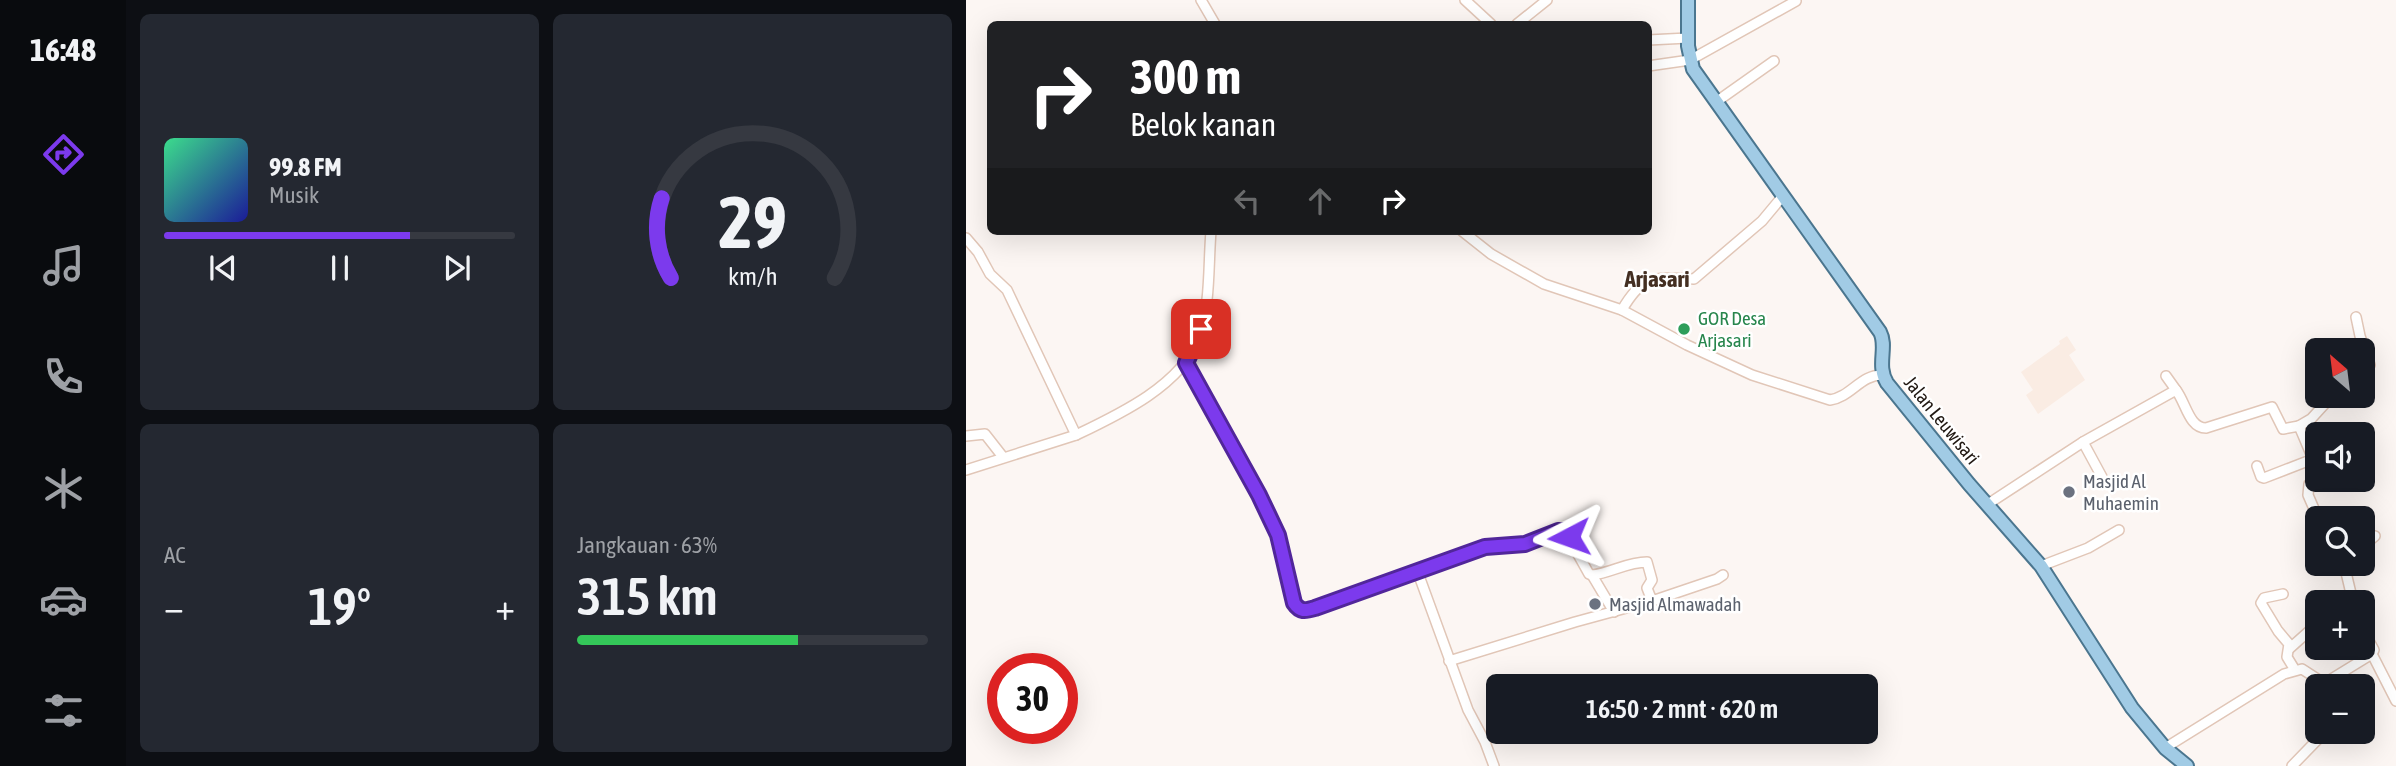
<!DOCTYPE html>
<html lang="id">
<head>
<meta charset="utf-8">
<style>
	:root { --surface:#171b24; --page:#242831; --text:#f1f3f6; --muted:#9ea1a6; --line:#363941; --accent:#7c3aed }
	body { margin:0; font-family:"Asap Condensed",sans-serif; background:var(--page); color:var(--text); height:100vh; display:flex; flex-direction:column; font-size:26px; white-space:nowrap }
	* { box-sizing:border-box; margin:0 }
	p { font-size:23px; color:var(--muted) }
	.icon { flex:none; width:38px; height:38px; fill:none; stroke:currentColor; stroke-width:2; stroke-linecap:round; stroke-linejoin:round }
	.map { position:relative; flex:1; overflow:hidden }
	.side { display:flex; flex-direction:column; gap:14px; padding:14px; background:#0d0f14; width:840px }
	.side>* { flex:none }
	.guide { position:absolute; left:21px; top:21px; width:665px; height:214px; border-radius:10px; box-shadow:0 7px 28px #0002; background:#202124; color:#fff; overflow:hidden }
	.needle { width:46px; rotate:332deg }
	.tools { position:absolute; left:1339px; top:338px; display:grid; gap:14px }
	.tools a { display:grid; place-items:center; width:70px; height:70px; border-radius:10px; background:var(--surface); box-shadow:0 7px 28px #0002; font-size:35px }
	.speed { position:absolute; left:21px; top:653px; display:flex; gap:14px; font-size:35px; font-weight:700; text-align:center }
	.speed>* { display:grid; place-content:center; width:91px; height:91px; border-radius:50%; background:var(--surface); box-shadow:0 7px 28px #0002; line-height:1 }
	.speed .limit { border:10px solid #d22; background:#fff; color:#111 }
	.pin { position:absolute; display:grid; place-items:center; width:60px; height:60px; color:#fff; margin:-30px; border-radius:14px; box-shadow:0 4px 10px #0006 }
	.me { position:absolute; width:77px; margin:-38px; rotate:266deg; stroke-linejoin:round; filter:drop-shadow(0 0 5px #0008) }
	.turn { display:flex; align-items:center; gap:24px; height:147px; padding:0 28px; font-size:32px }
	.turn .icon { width:91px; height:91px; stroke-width:2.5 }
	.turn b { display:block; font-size:49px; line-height:60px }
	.lanes { display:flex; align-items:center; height:66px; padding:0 28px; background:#0003; justify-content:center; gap:35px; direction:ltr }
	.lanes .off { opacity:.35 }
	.big { font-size:52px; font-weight:600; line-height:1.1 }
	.side .card { flex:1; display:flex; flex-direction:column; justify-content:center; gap:10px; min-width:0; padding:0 24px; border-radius:10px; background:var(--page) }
	.side .dial { align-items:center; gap:0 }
	.dial svg { height:182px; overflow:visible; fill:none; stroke:var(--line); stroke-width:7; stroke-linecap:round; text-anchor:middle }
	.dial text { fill:var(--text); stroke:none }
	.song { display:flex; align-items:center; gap:21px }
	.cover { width:84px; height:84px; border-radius:10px; background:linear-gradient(135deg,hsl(150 70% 55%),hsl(240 70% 35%)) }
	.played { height:7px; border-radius:4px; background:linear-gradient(90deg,var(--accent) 70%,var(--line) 70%) }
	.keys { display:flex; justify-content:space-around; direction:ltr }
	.heat { display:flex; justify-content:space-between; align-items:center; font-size:38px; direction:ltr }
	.charge { height:10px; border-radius:5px; background:linear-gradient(90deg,#34c759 63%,var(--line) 0) }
	.side .tiles { flex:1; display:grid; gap:14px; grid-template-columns:repeat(2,1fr) }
	.trip { position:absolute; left:520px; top:674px; width:392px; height:70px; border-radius:10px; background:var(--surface); box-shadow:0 7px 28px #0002; font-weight:600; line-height:70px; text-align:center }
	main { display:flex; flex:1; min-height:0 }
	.tab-bar { display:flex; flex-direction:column; width:126px; justify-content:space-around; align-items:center; background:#090b0e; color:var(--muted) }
	.tab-bar .icon { width:49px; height:49px }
	.tab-bar .on { color:var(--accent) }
	.tab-bar b { font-size:32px; color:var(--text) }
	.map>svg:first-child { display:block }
	.built { fill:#faece3 }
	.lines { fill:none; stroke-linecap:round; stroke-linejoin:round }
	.minor-casing { stroke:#e1c6b7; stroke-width:12 }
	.major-casing { stroke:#4b768f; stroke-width:16 }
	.minor { stroke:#fff; stroke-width:9 }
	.major { stroke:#a1cbe5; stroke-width:12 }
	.route-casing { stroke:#51269a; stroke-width:18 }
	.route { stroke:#7c3aed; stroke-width:12 }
	.leisure-dot { fill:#2e9e5b; stroke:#fff; stroke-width:2.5 }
	.worship-dot { fill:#6b7280; stroke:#fff; stroke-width:2.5 }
	.labels { text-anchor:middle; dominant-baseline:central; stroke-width:5; stroke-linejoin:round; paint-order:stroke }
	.leisure-label { font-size:19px; fill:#27864d; stroke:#fff; text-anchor:start }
	.street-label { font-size:19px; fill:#211812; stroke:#fff }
	.worship-label { font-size:19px; fill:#5b616d; stroke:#fff; text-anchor:start }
	.quarter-label { font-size:23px; font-weight:bold; fill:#442f22; stroke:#fff }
</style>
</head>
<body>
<main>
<nav class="tab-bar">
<b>16:48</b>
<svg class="icon on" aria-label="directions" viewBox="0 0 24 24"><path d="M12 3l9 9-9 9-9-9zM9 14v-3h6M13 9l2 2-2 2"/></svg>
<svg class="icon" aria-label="music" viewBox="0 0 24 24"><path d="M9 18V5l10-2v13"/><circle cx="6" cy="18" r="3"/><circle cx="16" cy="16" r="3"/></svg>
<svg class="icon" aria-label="phone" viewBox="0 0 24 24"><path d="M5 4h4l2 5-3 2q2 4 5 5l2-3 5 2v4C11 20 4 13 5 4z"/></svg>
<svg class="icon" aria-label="climate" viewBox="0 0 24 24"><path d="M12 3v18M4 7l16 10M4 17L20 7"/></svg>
<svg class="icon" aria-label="car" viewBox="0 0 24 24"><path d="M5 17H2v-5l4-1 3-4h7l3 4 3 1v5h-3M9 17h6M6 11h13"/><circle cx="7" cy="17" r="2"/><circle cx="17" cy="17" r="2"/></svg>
<svg class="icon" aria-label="filters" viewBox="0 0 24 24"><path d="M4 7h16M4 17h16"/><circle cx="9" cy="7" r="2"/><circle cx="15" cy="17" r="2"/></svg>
</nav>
<section class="side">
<div class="tiles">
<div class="card">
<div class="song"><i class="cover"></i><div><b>99.8 FM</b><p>Musik</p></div></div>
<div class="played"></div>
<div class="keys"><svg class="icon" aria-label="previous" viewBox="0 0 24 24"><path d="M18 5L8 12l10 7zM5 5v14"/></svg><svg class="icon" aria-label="pause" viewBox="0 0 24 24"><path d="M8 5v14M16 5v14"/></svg><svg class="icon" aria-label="next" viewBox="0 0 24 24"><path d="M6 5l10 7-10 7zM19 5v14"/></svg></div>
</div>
<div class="card dial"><svg viewBox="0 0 100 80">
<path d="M14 69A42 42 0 1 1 86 69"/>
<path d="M14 69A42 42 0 0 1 10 34" stroke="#7c3aed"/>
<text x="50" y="56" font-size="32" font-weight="700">29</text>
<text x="50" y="72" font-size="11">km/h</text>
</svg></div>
<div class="card"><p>AC</p>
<div class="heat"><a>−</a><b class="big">19°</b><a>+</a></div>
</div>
<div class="card"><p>Jangkauan · 63%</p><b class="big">315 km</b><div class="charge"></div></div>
</div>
</section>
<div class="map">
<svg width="1430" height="766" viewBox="0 0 1430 766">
	<rect width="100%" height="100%" fill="#fcf6f3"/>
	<polygon class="built" points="1101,336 1110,350 1103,355 1119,380 1072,414 1060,395 1067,390 1055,372 1094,344 1093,341"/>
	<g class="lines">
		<g class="minor-casing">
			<g id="minor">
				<polyline points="235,0 249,24"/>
				<polyline points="499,0 525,24"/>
				<polyline points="551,24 581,0"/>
				<polyline points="682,40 722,38"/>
				<polyline points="682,66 724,60 830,1"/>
				<polyline points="750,102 808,61"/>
				<path d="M496,231l29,23 53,30 78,26 65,35 65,30 78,25c21,-3 31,-26 53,-25"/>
				<polyline points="0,238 12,252 24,274 41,290 110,435"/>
				<path d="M656,310c21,-37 34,-32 72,-31l68,-58 20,-24"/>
				<polyline points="1390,317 1394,336 1404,365 1396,373"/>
				<path d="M220,363l73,132 19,40 16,68c6,9 11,8 21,5l103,-35"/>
				<polyline points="1200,376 1210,390"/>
				<polyline points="1333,426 1345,419 1366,396"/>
				<polyline points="0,436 19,434 37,457"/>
				<polyline points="1117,442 1136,477"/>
				<path d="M0,470l110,-35c42,-20 106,-50 122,-96 13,-34 10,-72 13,-108"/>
				<polyline points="1351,478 1343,484 1342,495 1352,518"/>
				<path d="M1022,504l95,-62 93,-52c10,13 13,38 30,38l66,-21 11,22 16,-3 14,33 -49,19 -3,-1 -4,-11"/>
				<polyline points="1396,547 1409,536"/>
				<polyline points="1378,564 1387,602"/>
				<polyline points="1075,566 1122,548 1153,530"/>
				<polyline points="626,575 648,612"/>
				<polyline points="1317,594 1298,598 1295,603 1312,631 1323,644 1321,657 1329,670"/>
				<polyline points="1396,628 1408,650 1406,654"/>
				<polyline points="1323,649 1351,624"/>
				<polyline points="483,661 609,622 686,601 751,579 757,575"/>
				<polyline points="1199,748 1318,674 1336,669 1356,682 1362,681 1406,654 1430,701"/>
				<path d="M528,766l-9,-24 -17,-32 -50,-137 67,-26 40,-3 32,-13h8l24,43 3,1c19,-2 35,-13 55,-13l5,18 -5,8 5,13"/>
				<polyline points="1326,766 1357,734"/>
			</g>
		</g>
		<g class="major-casing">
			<path id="major" d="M722,0v46l5,23 187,263c8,15 -4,33 7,51l82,101 72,82 91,142 33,40 22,18"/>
		</g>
		<use href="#minor" class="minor"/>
		<use href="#major" class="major"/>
	</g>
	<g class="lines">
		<g class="route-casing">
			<path id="route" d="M235,329l-15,34 73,132 19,40 16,68c6,9 11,8 21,5l170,-61 40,-3 33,-13h7l4,6"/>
		</g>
		<use href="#route" class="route"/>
	</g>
	<circle class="leisure-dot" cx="718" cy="329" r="7"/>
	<g class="worship-dot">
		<circle cx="1103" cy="492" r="7"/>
		<circle cx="629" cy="604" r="7"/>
	</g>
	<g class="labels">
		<g class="leisure-label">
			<text x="732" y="318">GOR Desa<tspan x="732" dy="22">Arjasari</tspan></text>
		</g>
		<g class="street-label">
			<text transform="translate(976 420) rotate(51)">Jalan Leuwisari</text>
		</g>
		<g class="worship-label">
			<text x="1117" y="481">Masjid Al<tspan x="1117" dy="22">Muhaemin</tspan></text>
			<text x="643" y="604">Masjid Almawadah</text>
		</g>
		<g class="quarter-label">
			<text x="691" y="279">Arjasari</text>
		</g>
	</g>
</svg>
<div class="tools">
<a><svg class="needle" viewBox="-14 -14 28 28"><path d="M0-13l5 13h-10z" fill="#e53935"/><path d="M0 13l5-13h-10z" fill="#9ea1a6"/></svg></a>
<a><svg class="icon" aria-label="sound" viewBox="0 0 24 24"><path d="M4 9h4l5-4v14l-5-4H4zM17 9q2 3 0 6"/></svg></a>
<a><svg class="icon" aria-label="search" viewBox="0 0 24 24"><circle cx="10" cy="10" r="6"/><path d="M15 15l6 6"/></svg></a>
<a>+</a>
<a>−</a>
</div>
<div class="speed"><div class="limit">30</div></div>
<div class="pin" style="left:235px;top:329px;background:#d93025"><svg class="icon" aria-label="arrive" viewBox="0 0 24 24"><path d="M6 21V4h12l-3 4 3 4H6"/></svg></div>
<svg class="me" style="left:603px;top:537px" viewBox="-20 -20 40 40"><path d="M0-17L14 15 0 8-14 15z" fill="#7c3aed" stroke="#fff" stroke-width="4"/></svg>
<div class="trip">16:50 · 2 mnt · 620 m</div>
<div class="guide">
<div class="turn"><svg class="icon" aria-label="right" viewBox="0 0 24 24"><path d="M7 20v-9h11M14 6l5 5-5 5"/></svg><div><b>300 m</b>Belok kanan</div></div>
<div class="lanes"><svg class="icon off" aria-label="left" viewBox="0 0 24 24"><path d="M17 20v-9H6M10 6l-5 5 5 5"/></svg><svg class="icon off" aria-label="ahead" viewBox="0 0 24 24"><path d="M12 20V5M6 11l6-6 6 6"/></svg><svg class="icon" aria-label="right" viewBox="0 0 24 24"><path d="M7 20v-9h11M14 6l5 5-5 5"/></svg></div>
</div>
</div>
</main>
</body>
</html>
